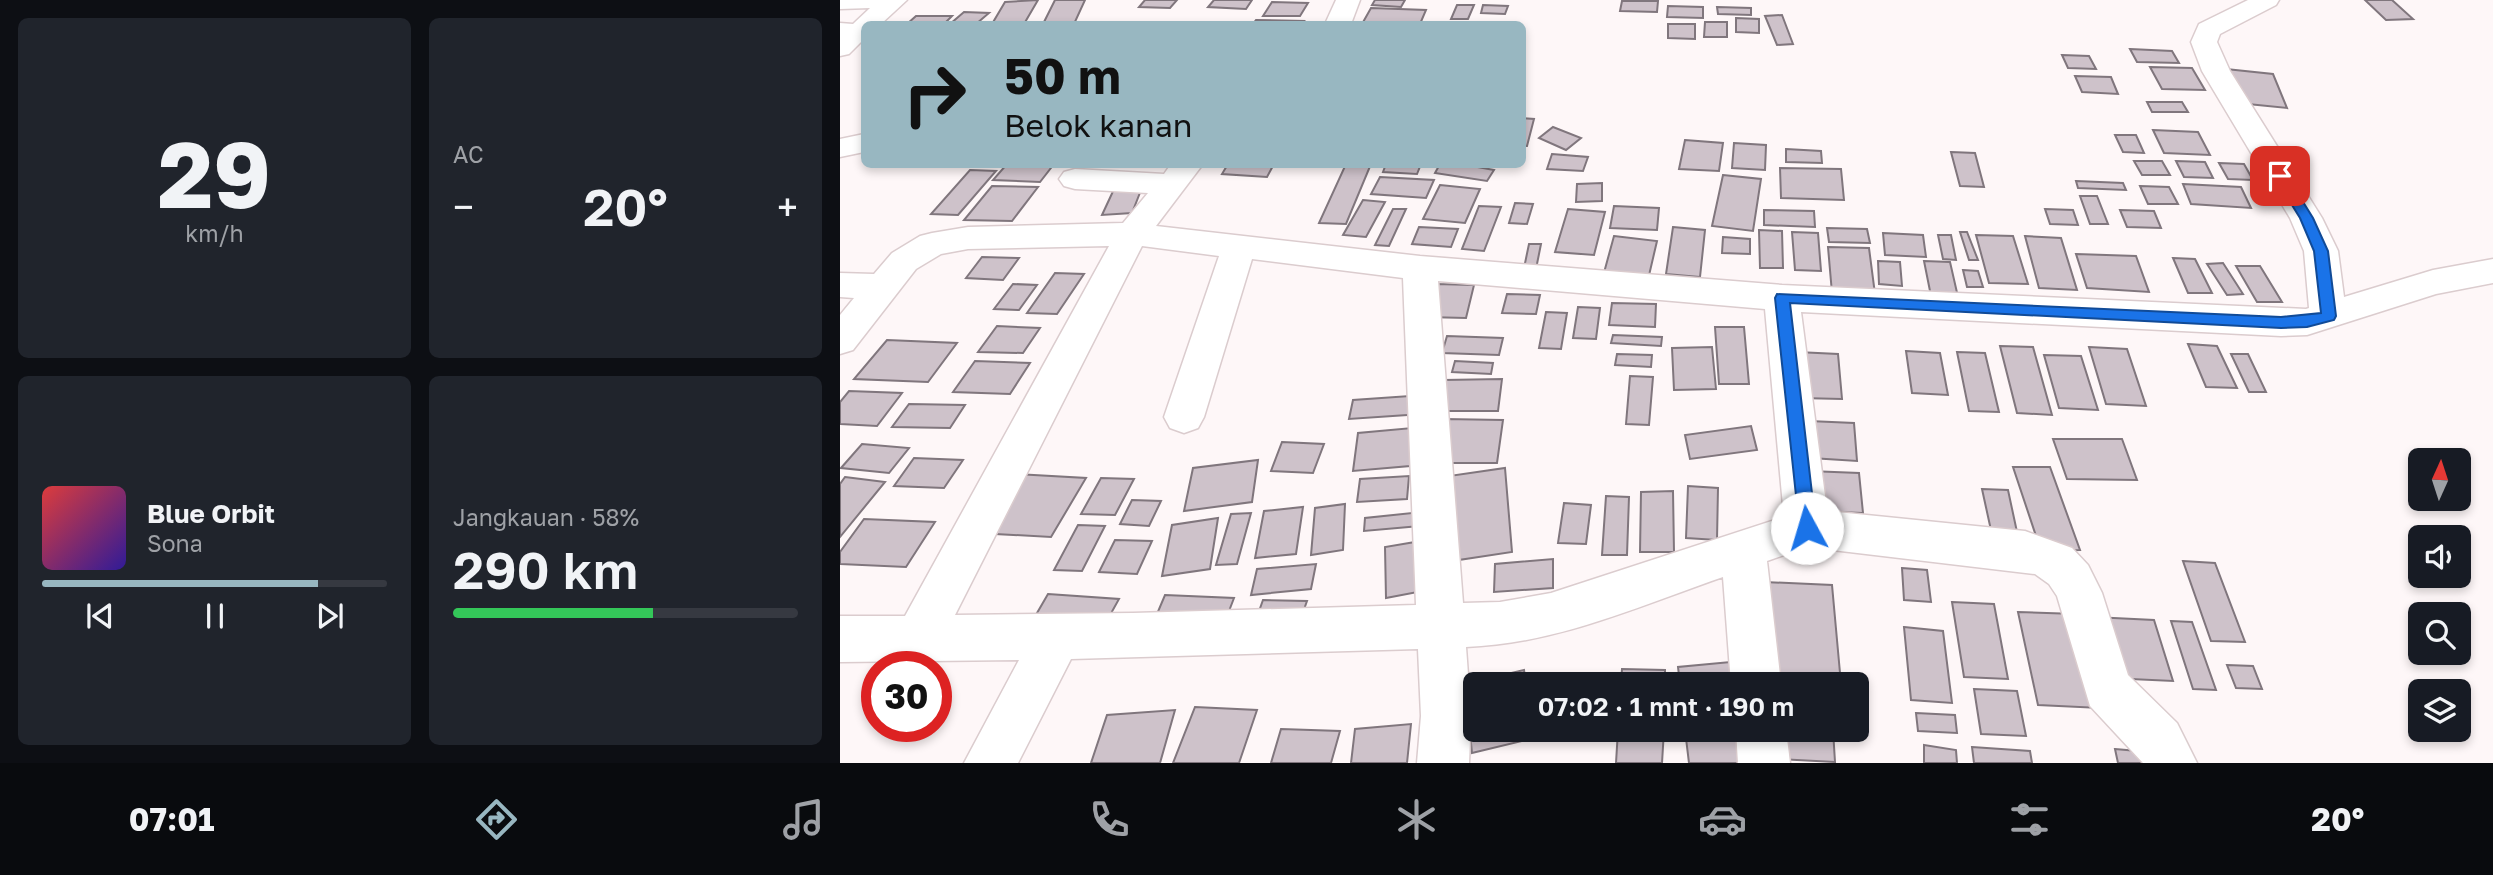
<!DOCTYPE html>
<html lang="id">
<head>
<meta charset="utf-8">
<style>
	:root { --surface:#171b24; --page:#20242c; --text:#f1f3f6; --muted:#9ea1a6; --line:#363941; --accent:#98b7c1 }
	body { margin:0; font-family:"Golos Text",sans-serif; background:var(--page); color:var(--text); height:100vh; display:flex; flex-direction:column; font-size:26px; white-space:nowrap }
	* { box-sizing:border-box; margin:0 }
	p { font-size:23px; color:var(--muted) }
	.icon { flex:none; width:38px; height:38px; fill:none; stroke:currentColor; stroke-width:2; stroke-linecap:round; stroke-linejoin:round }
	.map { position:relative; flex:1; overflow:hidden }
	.drawer { display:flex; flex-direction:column; gap:18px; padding:18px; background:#0d0f14; width:840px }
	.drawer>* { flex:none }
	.top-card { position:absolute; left:21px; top:21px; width:665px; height:147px; border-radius:10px; box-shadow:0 4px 10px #0003; background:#98b7c1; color:#111; overflow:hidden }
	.needle { width:46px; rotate:3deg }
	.controls { position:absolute; left:1568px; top:448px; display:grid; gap:14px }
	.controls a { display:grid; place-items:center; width:63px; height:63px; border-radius:10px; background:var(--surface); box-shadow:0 4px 10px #0003; font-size:35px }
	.speed { position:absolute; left:21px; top:651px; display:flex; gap:14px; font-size:35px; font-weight:700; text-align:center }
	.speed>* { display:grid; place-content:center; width:91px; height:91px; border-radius:50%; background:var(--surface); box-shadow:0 4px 10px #0003; line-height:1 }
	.speed .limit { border:10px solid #d22; background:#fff; color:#111 }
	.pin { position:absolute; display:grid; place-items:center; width:60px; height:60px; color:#fff; margin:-30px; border-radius:14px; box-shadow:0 4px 10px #0006 }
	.me { position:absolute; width:77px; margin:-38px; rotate:354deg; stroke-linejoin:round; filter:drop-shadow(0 0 5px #0008) }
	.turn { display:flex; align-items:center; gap:24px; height:147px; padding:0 28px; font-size:32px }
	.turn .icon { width:91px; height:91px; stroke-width:2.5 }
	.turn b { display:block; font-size:49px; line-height:60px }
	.big { font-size:52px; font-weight:600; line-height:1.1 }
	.drawer .card { flex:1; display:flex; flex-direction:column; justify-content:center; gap:10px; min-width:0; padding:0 24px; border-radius:10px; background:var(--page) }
	.drawer .dial { align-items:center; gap:0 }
	.dial b { font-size:91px; line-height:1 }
	.song { display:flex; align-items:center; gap:21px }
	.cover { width:84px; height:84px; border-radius:10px; background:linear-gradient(135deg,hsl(0 70% 55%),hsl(250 70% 35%)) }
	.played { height:7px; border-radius:4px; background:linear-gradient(90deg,var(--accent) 80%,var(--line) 80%) }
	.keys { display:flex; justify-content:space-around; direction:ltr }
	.heat { display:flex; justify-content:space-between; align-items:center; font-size:38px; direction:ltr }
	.charge { height:10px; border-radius:5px; background:linear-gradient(90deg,#34c759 58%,var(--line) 0) }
	.drawer .tiles { flex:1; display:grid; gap:18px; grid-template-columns:repeat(2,1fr) }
	.trip { position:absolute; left:623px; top:672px; width:406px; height:70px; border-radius:10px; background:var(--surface); box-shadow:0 4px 10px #0003; font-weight:600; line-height:70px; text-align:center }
	.dock { display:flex; height:112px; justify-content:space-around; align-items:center; background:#090b0e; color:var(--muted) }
	.dock .icon { width:49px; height:49px }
	.dock .active { color:var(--accent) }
	.dock b { font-size:32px; color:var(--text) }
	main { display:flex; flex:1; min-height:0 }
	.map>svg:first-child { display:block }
	.building { fill:#cec2ca; stroke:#80767d; stroke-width:2 }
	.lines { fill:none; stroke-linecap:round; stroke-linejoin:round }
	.minor-casing { stroke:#dbccce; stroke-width:3 }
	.minor { fill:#fff; fill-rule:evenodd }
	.route { fill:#1a73e8; stroke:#114b97; stroke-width:2 }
</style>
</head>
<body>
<main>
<section class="drawer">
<div class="tiles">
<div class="card dial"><b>29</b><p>km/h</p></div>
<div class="card"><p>AC</p>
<div class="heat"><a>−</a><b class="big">20°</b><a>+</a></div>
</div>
<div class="card">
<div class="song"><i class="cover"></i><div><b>Blue Orbit</b><p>Sona</p></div></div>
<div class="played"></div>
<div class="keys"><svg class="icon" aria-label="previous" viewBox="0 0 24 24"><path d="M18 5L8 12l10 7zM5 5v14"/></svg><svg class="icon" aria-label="pause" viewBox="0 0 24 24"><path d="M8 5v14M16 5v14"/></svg><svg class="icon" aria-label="next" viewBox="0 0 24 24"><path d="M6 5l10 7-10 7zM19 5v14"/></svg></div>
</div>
<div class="card"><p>Jangkauan · 58%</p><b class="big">290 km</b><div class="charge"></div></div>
</div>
</section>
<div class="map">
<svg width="1653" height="763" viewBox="0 0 1653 763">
	<rect width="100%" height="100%" fill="#fef7f8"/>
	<g class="building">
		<polygon points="198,0 184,24 152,24 165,2"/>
		<polygon points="215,0 245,0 234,24 203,24"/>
		<polygon points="305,0 337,0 330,8 299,7"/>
		<polygon points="374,0 412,0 406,9 368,7"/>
		<polygon points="535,0 565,0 561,7 532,5"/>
		<polygon points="1525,0 1552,0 1573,19 1546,20"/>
		<polygon points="782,1 818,1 817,12 780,11"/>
		<polygon points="432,2 468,3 460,16 423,16"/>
		<polygon points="617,5 634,5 628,19 611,19"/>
		<polygon points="643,5 668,6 665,14 641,13"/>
		<polygon points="828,6 863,7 863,18 827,17"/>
		<polygon points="877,7 911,8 911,15 878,14"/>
		<polygon points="531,8 586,10 580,24 522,24"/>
		<polygon points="124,12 149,13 136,24 110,24"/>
		<polygon points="942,15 953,44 937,45 925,16"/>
		<polygon points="76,16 112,16 104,24 67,24"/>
		<polygon points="896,18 919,19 919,33 896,32"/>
		<polygon points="416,20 464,21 462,24 413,24"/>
		<polygon points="865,22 887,22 887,37 864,37"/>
		<polygon points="828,24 855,24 855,39 828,38"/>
		<polygon points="1290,49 1332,51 1339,63 1297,62"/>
		<polygon points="1222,55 1249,56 1256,69 1228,68"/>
		<polygon points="1310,67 1352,68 1365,90 1322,89"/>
		<polygon points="1386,69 1433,74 1447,108 1398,103"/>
		<polygon points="1235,76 1271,77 1278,94 1242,92"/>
		<polygon points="1307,102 1342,102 1348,112 1312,112"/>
		<polygon points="682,118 694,119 687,146 682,146"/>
		<polygon points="713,127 741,138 726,150 699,138"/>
		<polygon points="1313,130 1358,132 1370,155 1324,153"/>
		<polygon points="1275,135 1296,135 1304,153 1283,152"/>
		<polygon points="845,140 883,143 879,171 839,169"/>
		<polygon points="894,143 926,145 925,170 892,168"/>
		<polygon points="946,149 981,151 982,163 946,162"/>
		<polygon points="1111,152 1135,153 1144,187 1120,186"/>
		<polygon points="712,154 748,157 743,171 707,169"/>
		<polygon points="1294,161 1322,161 1330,175 1302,175"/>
		<polygon points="1336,161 1365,162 1373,178 1344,177"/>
		<polygon points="1379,163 1404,164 1413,180 1388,179"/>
		<polygon points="167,164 214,164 200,182 153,180"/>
		<polygon points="388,164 434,164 427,177 382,174"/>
		<polygon points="506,164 531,164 506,224 479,223"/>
		<polygon points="546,164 581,164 577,174 543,172"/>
		<polygon points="600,164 621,164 654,170 647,181 595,173"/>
		<polygon points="940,168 1001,169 1004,200 941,198"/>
		<polygon points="130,170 156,171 118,215 91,214"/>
		<polygon points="883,175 921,179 913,231 872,226"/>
		<polygon points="540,177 594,180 586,198 531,194"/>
		<polygon points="1236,181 1283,183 1286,190 1238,188"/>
		<polygon points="762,183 762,201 736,202 737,184"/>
		<polygon points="1343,184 1401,187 1411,208 1351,204"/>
		<polygon points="303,185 292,213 262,215 275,187"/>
		<polygon points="600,185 640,189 625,223 583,219"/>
		<polygon points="152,186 198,187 172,221 124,220"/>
		<polygon points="1300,186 1329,187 1338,204 1308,204"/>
		<polygon points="1240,196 1257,196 1268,224 1250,224"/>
		<polygon points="523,200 545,202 526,237 503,235"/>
		<polygon points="675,203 693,204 687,224 669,223"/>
		<polygon points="639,206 661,207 644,251 622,249"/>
		<polygon points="774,206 819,208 817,230 770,228"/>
		<polygon points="553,209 566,209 549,246 535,245"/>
		<polygon points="728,209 765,212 754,255 715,252"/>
		<polygon points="1205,209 1233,210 1238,225 1210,224"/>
		<polygon points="924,210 974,211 975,227 924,225"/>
		<polygon points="1280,210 1314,211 1321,228 1287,227"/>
		<polygon points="579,227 618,229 611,247 572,244"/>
		<polygon points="833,227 865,230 860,277 826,274"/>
		<polygon points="987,228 1027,229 1030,243 989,242"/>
		<polygon points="919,230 942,231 943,268 920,268"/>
		<polygon points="952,232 978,233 981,271 955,270"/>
		<polygon points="1120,232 1127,232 1138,260 1129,260"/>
		<polygon points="1043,233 1083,235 1086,257 1045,255"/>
		<polygon points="1098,235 1111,235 1116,260 1103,259"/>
		<polygon points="1136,235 1173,236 1188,284 1149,283"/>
		<polygon points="774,236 817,241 807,284 762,280"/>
		<polygon points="1185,236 1221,238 1237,290 1199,288"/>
		<polygon points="883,237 910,239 910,254 882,253"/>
		<polygon points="689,244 701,244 696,269 684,268"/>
		<polygon points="988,247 1029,248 1035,294 992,293"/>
		<polygon points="1236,254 1296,256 1309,292 1247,288"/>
		<polygon points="142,257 179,258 163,280 126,278"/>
		<polygon points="1333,258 1355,259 1372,293 1348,293"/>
		<polygon points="1038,261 1060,262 1062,286 1039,284"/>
		<polygon points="1084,261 1110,262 1118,297 1091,296"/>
		<polygon points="1383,263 1403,294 1387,295 1367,264"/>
		<polygon points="1396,266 1420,266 1442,302 1417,302"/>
		<polygon points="1123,270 1138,271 1143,287 1127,287"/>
		<polygon points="215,273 244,274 217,314 187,313"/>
		<polygon points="173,284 197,285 179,310 154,309"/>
		<polygon points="595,284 634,285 626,318 586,317"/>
		<polygon points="667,294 700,295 696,314 662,313"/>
		<polygon points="772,303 816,304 815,327 769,325"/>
		<polygon points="738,307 760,308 756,339 733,338"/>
		<polygon points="706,312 727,313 721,349 699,348"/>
		<polygon points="157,326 200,328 183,353 138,352"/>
		<polygon points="875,327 904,327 909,384 879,384"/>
		<polygon points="773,335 822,337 821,346 771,343"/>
		<polygon points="607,336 663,338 659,355 602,353"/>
		<polygon points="47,340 117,343 88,382 14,379"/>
		<polygon points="1348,344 1377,346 1397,388 1366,387"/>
		<polygon points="1160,346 1193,347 1212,415 1177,413"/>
		<polygon points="872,347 876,389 834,390 832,348"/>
		<polygon points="1249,347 1287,349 1306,406 1266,404"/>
		<polygon points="1066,351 1100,353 1108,395 1072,393"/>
		<polygon points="957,352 998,354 1002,399 960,398"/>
		<polygon points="1117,352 1145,353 1159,412 1129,411"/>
		<polygon points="777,354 812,355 811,367 775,365"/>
		<polygon points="1391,354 1408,354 1426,392 1409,392"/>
		<polygon points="1204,355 1241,356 1258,410 1219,408"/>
		<polygon points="135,361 190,363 170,394 113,392"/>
		<polygon points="615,361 653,363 651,374 612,372"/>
		<polygon points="790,376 813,377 809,425 786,424"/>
		<polygon points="662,379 658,411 598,411 604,380"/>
		<polygon points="9,391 62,393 37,426 0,424 0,402"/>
		<polygon points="584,395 582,414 509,419 513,400"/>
		<polygon points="69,404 125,405 110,428 52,427"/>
		<polygon points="604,419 663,420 657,463 596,463"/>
		<polygon points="969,421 1014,423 1017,461 971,458"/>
		<polygon points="911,426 917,450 850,459 845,435"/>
		<polygon points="572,428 570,466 513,471 518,433"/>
		<polygon points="1213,439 1282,439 1297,480 1227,479"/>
		<polygon points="442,442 484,444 473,473 431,471"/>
		<polygon points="22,444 69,448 49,473 1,468"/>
		<polygon points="74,458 123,460 104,488 54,486"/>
		<polygon points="418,460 412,502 344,511 353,468"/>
		<polygon points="1173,467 1210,467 1240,550 1201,551"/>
		<polygon points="665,468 672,552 612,561 609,476"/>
		<polygon points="969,471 1019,473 1023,513 972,511"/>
		<polygon points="175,474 246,478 211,537 137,533"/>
		<polygon points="569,476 567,499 517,502 520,479"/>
		<polygon points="5,477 45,482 0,537 0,484"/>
		<polygon points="261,478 294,479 275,515 241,514"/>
		<polygon points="848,486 878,488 877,540 846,538"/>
		<polygon points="1142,489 1168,490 1180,546 1154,544"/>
		<polygon points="833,491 834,552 800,552 801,492"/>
		<polygon points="766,496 789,497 787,555 762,555"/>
		<polygon points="292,500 321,501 309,526 280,524"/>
		<polygon points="724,503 751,505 746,544 718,543"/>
		<polygon points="505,504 503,550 471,555 475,508"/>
		<polygon points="463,507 456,554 415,558 424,511"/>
		<polygon points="591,511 591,525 524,531 525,518"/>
		<polygon points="411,513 397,564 376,565 391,514"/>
		<polygon points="378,518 370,569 322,576 332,525"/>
		<polygon points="24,519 95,522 66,567 0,564 0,552"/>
		<polygon points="238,525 265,526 242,571 214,570"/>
		<polygon points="275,540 312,541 297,574 259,572"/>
		<polygon points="581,541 583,591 546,598 545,547"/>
		<polygon points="713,559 713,588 654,592 655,564"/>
		<polygon points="1343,561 1375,563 1405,642 1371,641"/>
		<polygon points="476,564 471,589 411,595 417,569"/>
		<polygon points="1062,568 1087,570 1091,602 1064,600"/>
		<polygon points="924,582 992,585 1001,684 928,684"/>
		<polygon points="208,594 279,599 264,626 193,620"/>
		<polygon points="325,595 394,598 384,624 314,621"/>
		<polygon points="423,600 467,601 462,615 418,614"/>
		<polygon points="1112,602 1154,604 1168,679 1124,677"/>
		<polygon points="1178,612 1236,614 1260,708 1198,705"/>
		<polygon points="1253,617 1314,620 1333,681 1269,678"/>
		<polygon points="1331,621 1352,622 1376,690 1353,689"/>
		<polygon points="1064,627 1103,631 1112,703 1071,700"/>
		<polygon points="901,661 905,684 840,684 838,667"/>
		<polygon points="1387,665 1413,666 1422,689 1396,688"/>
		<polygon points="782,669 825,670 825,684 781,684"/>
		<polygon points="684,670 686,684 635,684 635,730 693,730 694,738 632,753 625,684"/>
		<polygon points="1134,689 1177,691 1186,736 1141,734"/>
		<polygon points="355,707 417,710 399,763 333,763"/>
		<polygon points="335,710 320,763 251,763 267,715"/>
		<polygon points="1076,713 1115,715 1117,733 1078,731"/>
		<polygon points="571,724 567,763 511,763 515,729"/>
		<polygon points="441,729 500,731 491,763 431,763"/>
		<polygon points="778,730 824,730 822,763 776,763"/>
		<polygon points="845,730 912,730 918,763 849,763"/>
		<polygon points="936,730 993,730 995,762 936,759"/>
		<polygon points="1084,745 1116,750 1117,763 1084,763"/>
		<polygon points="1132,747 1190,751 1192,763 1134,763"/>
		<polygon points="1275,749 1320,753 1322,763 1278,763"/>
	</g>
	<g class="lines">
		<g class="minor-casing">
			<g id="minor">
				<polygon points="0,0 67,0 41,24 24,24 24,39 9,54 0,56 0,23 13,24 30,8 0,9"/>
				<polygon points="496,0 520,0 511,24 485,24"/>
				<path d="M1408,0h31l-3,5 -56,29 -3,8 13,29 92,147 16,33 6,46 89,-27 60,-11v24l-57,11 -129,41 -26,1 -480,-24 26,199 198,20 47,17 16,17 14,28 26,82 49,48 20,40h-54l-53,-57 -33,-110 -8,-12 -14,-10 -228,-27 -40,14 14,123h-50l-8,-107c-84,29 -167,67 -257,70l5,69 -2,47h-52l4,-47 -3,-67 -347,10 -53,104h-54l55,-103 -179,2v-46h65l204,-370 -141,3 -27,5 -25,15 -63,81 -13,4v-39l14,-17 -14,-1v-24l34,1 18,-21 28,-17 12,-3 36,-6 155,-4 25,-30 -73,-4 -11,-3 -5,-7 5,-7 11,-3 89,5 7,-10h32l-47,62 264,30 362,29 524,24 3,-1 -5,-57 -14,-33 -88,-147 -11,-29 8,-18zM302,246l77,10 -55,161 6,11 14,5 14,-5 6,-11 48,-158 151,19 13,327 -283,8 -178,2zM598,281l327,28 19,208 -233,76 -51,9 -37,1z"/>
				<polygon points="24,134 24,152 0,157 0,139"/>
				<polygon points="896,730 946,730 950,763 898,763"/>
			</g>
		</g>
		<use href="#minor" class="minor"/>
	</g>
	<polygon class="route" points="1440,172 1445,173 1473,218 1488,251 1496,316 1494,320 1467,327 1441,328 950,303 976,528 973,533 967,536 960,533 935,298 937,294 1441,317 1481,313 1474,251 1460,218 1434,176"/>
</svg>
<div class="controls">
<a><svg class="needle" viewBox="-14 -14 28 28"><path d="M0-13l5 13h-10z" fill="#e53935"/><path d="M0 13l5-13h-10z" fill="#9ea1a6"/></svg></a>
<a><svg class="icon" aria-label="sound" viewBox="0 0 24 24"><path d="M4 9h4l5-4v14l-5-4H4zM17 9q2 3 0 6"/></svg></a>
<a><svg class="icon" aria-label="search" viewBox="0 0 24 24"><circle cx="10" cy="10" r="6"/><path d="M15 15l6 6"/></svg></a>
<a><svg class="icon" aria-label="layers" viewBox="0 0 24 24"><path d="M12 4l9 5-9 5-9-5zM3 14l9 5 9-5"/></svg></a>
</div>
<div class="speed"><div class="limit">30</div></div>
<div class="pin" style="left:1440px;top:176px;background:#d93025"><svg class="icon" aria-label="arrive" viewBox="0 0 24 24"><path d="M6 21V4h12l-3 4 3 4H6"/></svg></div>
<svg class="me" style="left:967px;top:528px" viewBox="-20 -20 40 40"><circle r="19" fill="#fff"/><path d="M0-13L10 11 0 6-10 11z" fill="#1a73e8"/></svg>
<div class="trip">07:02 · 1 mnt · 190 m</div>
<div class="top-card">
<div class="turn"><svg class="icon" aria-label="right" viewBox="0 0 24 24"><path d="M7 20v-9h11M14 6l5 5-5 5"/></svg><div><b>50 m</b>Belok kanan</div></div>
</div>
</div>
</main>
<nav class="dock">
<b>07:01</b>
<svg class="icon active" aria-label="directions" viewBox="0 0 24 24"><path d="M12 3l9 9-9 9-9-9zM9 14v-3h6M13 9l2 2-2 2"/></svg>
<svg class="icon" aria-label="music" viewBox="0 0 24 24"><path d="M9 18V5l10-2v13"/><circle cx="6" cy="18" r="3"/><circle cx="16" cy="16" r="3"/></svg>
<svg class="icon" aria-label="phone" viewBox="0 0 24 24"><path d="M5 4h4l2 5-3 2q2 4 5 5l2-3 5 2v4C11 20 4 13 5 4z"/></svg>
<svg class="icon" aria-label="climate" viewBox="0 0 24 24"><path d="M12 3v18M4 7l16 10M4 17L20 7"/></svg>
<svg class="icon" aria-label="car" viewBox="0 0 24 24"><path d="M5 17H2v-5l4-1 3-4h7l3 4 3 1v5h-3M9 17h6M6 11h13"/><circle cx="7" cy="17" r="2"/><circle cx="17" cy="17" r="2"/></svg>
<svg class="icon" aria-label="filters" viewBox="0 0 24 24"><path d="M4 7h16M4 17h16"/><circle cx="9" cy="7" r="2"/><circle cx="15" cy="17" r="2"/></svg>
<b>20°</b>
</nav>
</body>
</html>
